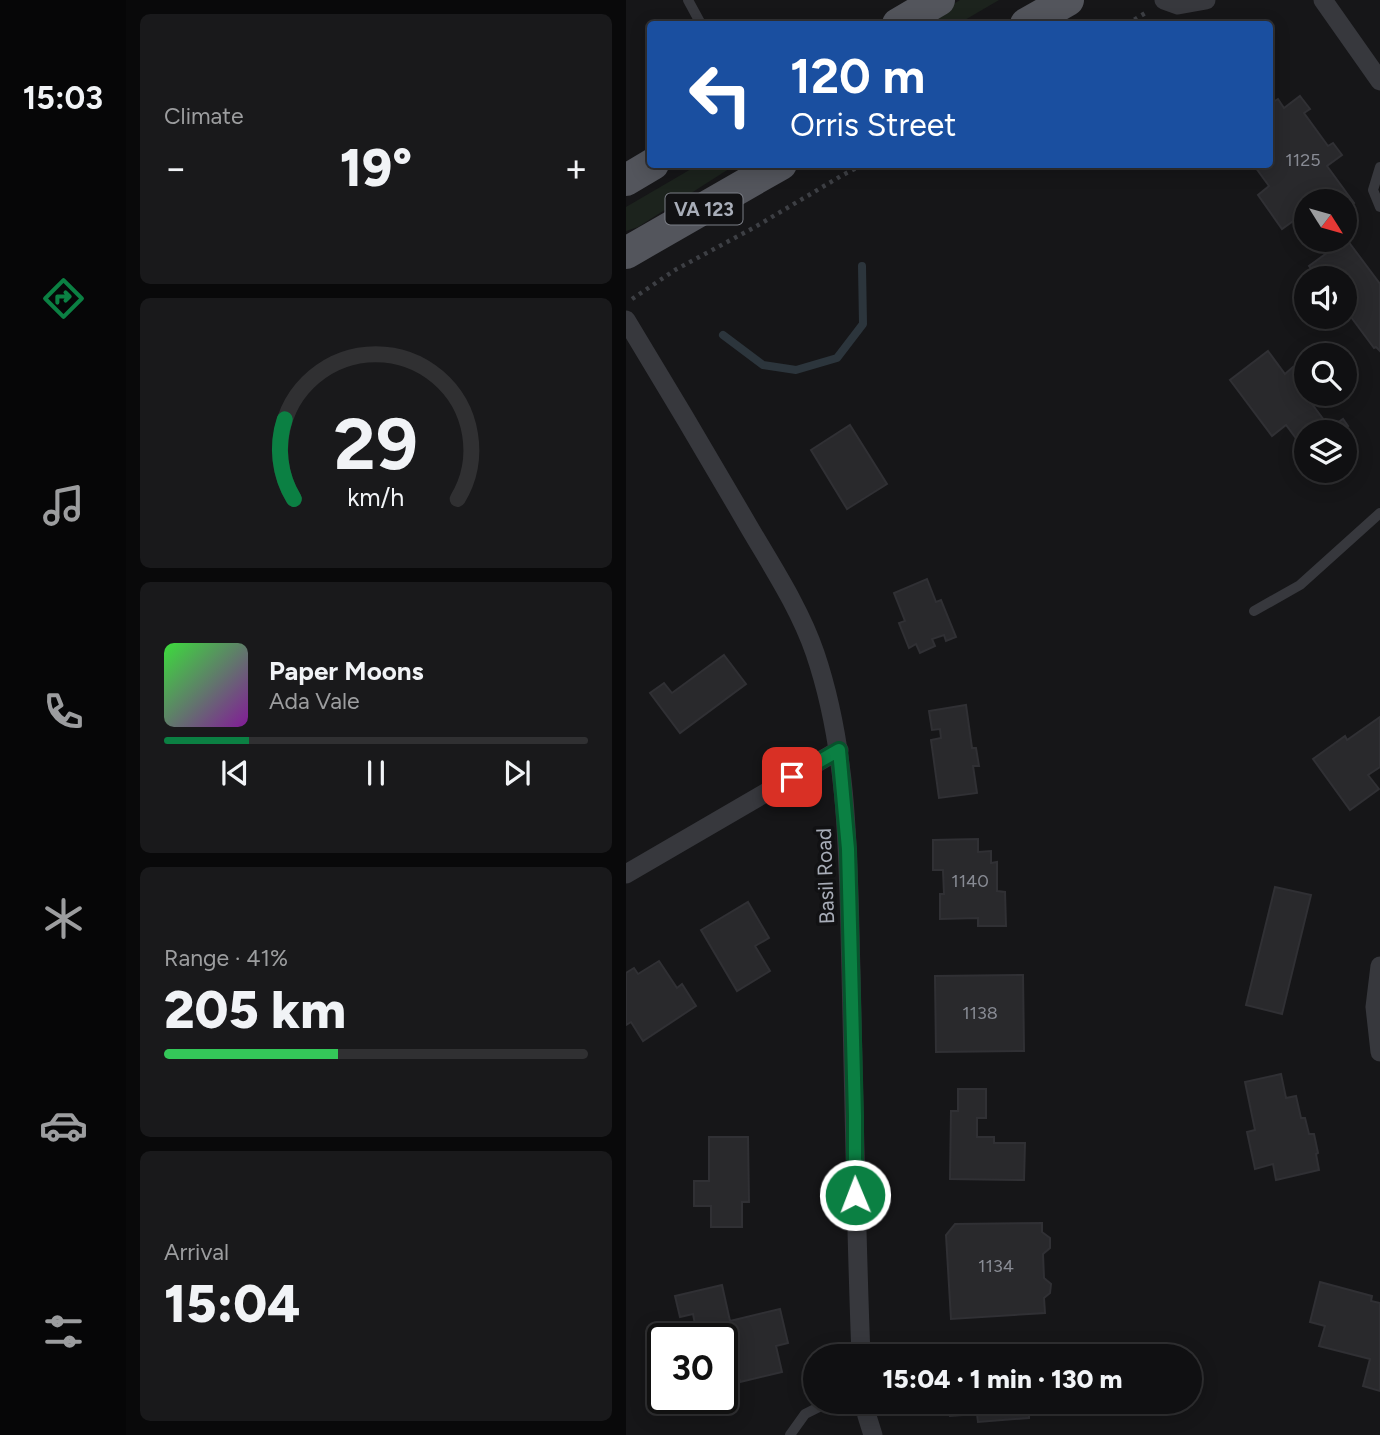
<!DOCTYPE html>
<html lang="en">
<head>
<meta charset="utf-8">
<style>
	:root { --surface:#101012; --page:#19191b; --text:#f1f3f6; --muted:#9c9d9f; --line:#303032; --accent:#0b8043 }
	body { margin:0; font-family:Figtree,sans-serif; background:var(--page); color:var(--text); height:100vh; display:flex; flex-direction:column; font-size:26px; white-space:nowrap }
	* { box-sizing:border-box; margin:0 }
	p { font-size:23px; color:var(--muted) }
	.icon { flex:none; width:38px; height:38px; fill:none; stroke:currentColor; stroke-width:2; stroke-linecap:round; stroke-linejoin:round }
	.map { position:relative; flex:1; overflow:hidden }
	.drawer { display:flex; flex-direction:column; gap:14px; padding:14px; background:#09090a; width:500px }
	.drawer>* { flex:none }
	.banner { position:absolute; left:21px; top:21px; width:626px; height:147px; border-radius:7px; box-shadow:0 4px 18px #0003,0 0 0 2px var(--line); background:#1a4fa0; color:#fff; overflow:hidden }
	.needle { width:46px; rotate:127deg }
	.controls { position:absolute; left:668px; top:189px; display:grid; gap:14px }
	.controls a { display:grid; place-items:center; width:63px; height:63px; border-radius:50%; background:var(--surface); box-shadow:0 4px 18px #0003,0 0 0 2px var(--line); font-size:35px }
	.speed { position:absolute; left:21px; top:1323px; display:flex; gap:14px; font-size:35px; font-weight:700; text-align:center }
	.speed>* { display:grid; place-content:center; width:91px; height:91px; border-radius:50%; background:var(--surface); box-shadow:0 4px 18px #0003,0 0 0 2px var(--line); line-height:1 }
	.speed .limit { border:4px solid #111; border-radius:10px; background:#fff; color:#111 }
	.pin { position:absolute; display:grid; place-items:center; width:60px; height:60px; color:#fff; margin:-30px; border-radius:14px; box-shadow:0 4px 10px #0006 }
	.me { position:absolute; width:77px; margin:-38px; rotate:359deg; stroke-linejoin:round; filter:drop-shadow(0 0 5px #0008) }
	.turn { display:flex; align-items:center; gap:24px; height:147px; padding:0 28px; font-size:32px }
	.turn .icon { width:91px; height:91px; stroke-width:2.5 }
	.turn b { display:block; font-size:49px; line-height:60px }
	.big { font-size:52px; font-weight:800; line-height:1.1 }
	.drawer .card { flex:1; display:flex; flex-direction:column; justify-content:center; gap:10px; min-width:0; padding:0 24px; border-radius:10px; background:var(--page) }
	.drawer .dial { align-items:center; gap:0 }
	.dial svg { height:182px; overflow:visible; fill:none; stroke:var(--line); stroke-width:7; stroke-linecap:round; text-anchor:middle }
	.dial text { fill:var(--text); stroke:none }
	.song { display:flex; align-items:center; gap:21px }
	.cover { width:84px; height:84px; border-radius:10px; background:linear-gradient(135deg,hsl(120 70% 55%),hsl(290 70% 35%)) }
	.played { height:7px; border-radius:4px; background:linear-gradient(90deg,var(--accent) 20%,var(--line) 20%) }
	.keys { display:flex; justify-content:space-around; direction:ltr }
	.heat { display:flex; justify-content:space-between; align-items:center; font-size:38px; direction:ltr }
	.charge { height:10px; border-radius:5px; background:linear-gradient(90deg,#34c759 41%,var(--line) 0) }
	.trip { position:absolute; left:177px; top:1344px; width:399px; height:70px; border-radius:35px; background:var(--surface); box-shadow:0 4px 18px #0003,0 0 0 2px var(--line); font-weight:800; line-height:70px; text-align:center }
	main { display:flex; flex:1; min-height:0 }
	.tab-bar { display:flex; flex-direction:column; width:126px; justify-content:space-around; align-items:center; background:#060607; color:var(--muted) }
	.tab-bar .icon { width:49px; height:49px }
	.tab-bar .active { color:var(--accent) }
	.tab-bar b { font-size:32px; color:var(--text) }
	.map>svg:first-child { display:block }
	.green { fill:#1c231d }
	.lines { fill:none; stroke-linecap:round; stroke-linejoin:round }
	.stream { stroke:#2c353c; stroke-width:8 }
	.building { fill:#29292c; stroke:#303034; stroke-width:2 }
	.path { stroke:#3d3f44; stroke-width:4.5; stroke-dasharray:3.5 5; stroke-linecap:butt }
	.lane { stroke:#37383d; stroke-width:10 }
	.street { stroke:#37383d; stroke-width:19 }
	.primary { stroke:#53555c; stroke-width:32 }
	.route-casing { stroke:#07532c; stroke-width:18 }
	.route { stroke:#0b8043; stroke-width:12 }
	.labels { text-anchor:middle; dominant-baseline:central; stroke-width:7; stroke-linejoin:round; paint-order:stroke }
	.number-label { font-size:18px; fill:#888b94 }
	.shield { fill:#111113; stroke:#7b7e86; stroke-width:2 }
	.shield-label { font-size:19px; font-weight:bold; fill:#a8adb8 }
	.street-label { font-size:21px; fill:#a8adb8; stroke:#111113 }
</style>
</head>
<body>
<main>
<nav class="tab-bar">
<b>15:03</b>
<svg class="icon active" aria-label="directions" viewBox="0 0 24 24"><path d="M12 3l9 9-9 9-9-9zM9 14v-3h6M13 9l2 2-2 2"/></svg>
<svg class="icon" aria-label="music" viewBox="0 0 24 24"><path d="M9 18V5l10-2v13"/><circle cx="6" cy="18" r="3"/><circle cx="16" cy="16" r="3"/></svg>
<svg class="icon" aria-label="phone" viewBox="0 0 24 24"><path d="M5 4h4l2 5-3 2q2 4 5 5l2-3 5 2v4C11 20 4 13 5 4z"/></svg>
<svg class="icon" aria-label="climate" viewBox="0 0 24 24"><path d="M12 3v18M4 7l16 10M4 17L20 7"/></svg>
<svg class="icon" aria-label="car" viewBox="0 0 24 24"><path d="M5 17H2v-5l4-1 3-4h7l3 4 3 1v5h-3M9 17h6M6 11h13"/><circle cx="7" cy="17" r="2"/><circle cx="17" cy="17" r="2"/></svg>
<svg class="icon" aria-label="filters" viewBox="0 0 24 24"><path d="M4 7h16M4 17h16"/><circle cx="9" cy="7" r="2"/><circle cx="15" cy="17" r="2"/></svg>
</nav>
<section class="drawer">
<div class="card"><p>Climate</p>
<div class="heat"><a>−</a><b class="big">19°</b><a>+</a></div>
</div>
<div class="card dial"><svg viewBox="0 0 100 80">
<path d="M14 69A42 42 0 1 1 86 69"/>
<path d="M14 69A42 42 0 0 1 10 34" stroke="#0b8043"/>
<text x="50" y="56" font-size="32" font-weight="700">29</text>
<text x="50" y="72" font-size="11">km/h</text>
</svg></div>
<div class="card">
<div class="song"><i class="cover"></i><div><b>Paper Moons</b><p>Ada Vale</p></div></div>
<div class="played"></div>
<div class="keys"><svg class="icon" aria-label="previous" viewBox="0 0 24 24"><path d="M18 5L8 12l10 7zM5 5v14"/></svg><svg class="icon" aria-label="pause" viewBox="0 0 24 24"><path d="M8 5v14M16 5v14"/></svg><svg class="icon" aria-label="next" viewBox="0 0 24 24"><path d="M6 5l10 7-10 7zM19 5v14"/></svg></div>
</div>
<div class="card"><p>Range · 41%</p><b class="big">205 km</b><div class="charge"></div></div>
<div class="card"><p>Arrival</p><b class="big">15:04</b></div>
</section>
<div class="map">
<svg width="754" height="1435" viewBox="0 0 754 1435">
	<rect width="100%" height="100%" fill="#161618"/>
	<g class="green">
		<polygon points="334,0 373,0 332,24 296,24"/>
		<polygon points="72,165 109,165 12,227 0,231 0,207"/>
	</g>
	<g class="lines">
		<polyline class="stream" points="97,335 137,365 170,370 211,358 237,324 236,266"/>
	</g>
	<g class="building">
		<polygon points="674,96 684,109 678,113 702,146 707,143 716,155 701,166 728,203 719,209 719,201 681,201 681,211 656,229 632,195 643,186 627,164 644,164 644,104 652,99 658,108"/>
		<polygon points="719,237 754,284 754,351 750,347 748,348 722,313 719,315 719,278 692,278 683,266 709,247 703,240 719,240"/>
		<polygon points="642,351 659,374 667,367 681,386 681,389 677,392 704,428 717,419 722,426 715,432 681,432 681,453 660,425 646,436 604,380"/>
		<polygon points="224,425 261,484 221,509 185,450"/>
		<polygon points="301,579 310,602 315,600 330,637 320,641 318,635 306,639 309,646 294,653 290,644 283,648 273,623 279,621 268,593"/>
		<polygon points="98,655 120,684 54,733 24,693 38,683 46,693"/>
		<polygon points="340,705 346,748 350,748 353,766 347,766 351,793 313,798 305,740 315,738 314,729 306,730 303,711"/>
		<polygon points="754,717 754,767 742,775 753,789 724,810 687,759 719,736 721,740"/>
		<polygon points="352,839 352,852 365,851 365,863 371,862 371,891 379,892 380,926 352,926 352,918 314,919 314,894 318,894 317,870 307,870 307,840"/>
		<polygon points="649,887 685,895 656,1014 620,1005"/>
		<polygon points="122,902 143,938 129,946 144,971 111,991 75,930"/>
		<polygon points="33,961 51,988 56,984 70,1006 17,1041 5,1022 0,1025 0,973 8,968 12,974"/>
		<polygon points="397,975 398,1051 310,1052 309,976"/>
		<polygon points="655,1074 660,1098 670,1096 675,1118 679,1118 683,1134 688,1134 692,1153 690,1154 693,1170 650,1180 647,1164 629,1169 621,1132 629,1130 619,1082"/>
		<polygon points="332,1089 360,1089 360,1118 351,1118 351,1137 368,1137 368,1143 399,1143 398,1180 324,1179 325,1111 332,1111"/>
		<polygon points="83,1137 122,1137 123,1202 116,1202 116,1227 85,1227 85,1206 68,1206 68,1181 83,1181"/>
		<polygon points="416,1223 416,1232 424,1238 424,1248 417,1254 418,1278 425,1284 424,1293 418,1298 419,1313 325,1319 320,1235 329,1224"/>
		<polygon points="694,1282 746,1296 745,1301 754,1303 754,1391 737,1386 744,1359 693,1346 699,1326 684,1322"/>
		<polygon points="96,1285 104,1321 154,1309 162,1343 150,1346 156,1372 114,1382 106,1349 96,1351 96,1339 72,1339 67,1314 54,1317 49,1296"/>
		<polygon points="323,1402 429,1402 429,1409 403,1411 403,1418 352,1422 351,1414 324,1416"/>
	</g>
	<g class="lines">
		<g class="path">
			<polyline points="501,24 521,12"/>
			<polyline points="6,299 49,270 129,227 215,176 238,164"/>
		</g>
		<g class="lane">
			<polyline points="62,0 75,24"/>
			<polyline points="754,167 747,190 754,207"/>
			<polyline points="628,611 674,585 754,513"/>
			<polyline points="164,1435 179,1414 203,1402"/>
		</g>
		<g class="street">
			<polyline points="538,0 552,5 580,0"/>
			<polyline points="697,0 754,81"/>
			<path d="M0,320c42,69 83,138 123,207 24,41 51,82 66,126 35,103 33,213 36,320 3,128 5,255 10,383"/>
			<polyline points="0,874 213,750"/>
			<polyline points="754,966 749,1007 754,1052"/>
			<polyline points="238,1402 241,1416 247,1435"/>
		</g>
		<g class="primary">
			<polyline points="272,24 313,0"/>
			<polyline points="400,24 442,0"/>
			<polyline points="0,180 27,164"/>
			<polyline points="0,253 155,164"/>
		</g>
	</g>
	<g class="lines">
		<g class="route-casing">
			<polyline id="route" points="166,777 213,750 222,849 229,1116 229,1195"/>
		</g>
		<use href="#route" class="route"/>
	</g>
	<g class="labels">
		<g class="number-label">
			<text x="677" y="160">1125</text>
			<text x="344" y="881">1140</text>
			<text x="354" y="1013">1138</text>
			<text x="370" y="1266">1134</text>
		</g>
		<rect class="shield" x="39.5" y="193.5" width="77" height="31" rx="5"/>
		<g class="shield-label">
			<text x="78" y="209">VA 123</text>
		</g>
		<g class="street-label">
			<text transform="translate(199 876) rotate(-92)">Basil Road</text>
		</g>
	</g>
</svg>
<div class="controls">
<a><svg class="needle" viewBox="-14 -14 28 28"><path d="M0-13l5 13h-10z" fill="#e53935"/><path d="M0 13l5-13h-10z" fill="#9c9d9f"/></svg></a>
<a><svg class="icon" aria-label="sound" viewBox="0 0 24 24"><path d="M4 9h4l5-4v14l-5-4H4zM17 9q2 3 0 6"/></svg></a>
<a><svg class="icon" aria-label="search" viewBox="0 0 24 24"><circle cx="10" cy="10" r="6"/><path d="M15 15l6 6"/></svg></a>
<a><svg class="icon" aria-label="layers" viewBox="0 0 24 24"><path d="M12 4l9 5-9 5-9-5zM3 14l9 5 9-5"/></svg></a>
</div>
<div class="speed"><div class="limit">30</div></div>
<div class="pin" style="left:166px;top:777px;background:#d93025"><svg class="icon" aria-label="arrive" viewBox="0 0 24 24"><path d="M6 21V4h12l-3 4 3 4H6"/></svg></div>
<svg class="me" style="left:229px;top:1195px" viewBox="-20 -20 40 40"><circle r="17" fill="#0b8043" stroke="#fff" stroke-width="3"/><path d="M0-11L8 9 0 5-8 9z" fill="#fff"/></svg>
<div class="trip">15:04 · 1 min · 130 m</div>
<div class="banner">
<div class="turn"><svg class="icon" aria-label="left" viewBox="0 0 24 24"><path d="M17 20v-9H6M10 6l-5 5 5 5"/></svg><div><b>120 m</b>Orris Street</div></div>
</div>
</div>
</main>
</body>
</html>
